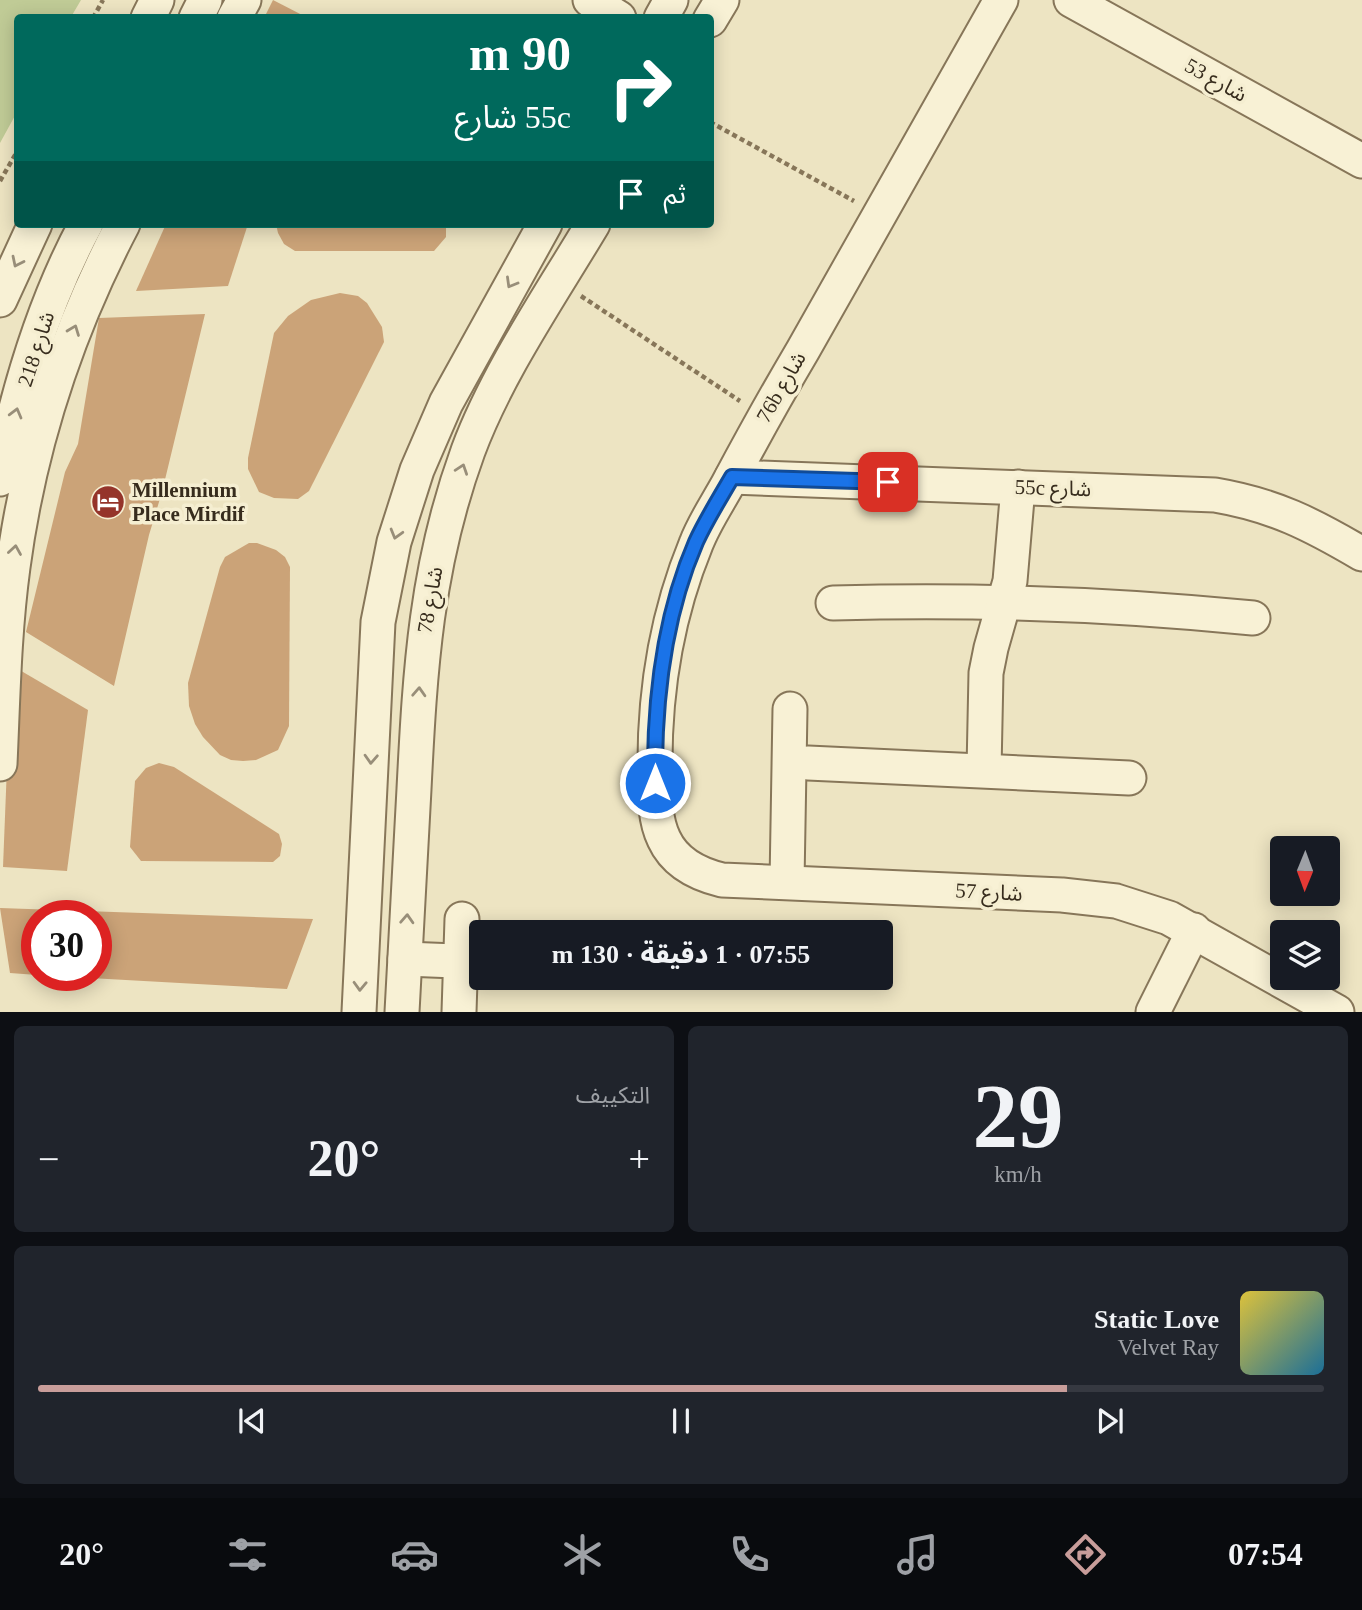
<!DOCTYPE html>
<html lang="ar">
<head>
<meta charset="utf-8">
<style>
	:root { --surface:#171b24; --page:#20242c; --text:#f1f3f6; --muted:#9ea1a6; --line:#363941; --accent:#c89d9a }
	body { margin:0; font-family:"Times New Roman","Noto Sans Arabic",serif; background:var(--page); color:var(--text); direction:rtl; height:100vh; display:flex; flex-direction:column; font-size:26px; white-space:nowrap }
	* { box-sizing:border-box; margin:0 }
	p { font-size:23px; color:var(--muted) }
	.icon { flex:none; width:38px; height:38px; fill:none; stroke:currentColor; stroke-width:2; stroke-linecap:round; stroke-linejoin:round }
	.map { position:relative; height:1012px; overflow:hidden; direction:ltr }
	.side { display:flex; flex-direction:column; gap:14px; padding:14px; background:#0d0f14; flex:1 }
	.side>* { flex:none }
	.top-card { position:absolute; left:14px; top:14px; width:700px; height:214px; border-radius:7px; box-shadow:0 4px 18px #0003; direction:rtl; background:#00695c; color:#fff; overflow:hidden }
	.needle { width:46px; rotate:181deg }
	.controls { position:absolute; left:1270px; top:836px; display:grid; gap:14px }
	.controls a { display:grid; place-items:center; width:70px; height:70px; border-radius:7px; background:var(--surface); box-shadow:0 4px 18px #0003; font-size:35px }
	.speed { position:absolute; left:21px; top:900px; display:flex; gap:14px; font-size:35px; font-weight:700; text-align:center }
	.speed>* { display:grid; place-content:center; width:91px; height:91px; border-radius:50%; background:var(--surface); box-shadow:0 4px 18px #0003; line-height:1 }
	.speed .limit { border:10px solid #d22; background:#fff; color:#111 }
	.pin { position:absolute; display:grid; place-items:center; width:60px; height:60px; color:#fff; margin:-30px; border-radius:14px; box-shadow:0 4px 10px #0006 }
	.me { position:absolute; width:77px; margin:-38px; rotate:0deg; stroke-linejoin:round; filter:drop-shadow(0 0 5px #0008) }
	.turn { display:flex; align-items:center; gap:24px; height:147px; padding:0 28px; font-size:32px }
	.turn .icon { width:91px; height:91px; stroke-width:2.5 }
	.turn b { display:block; font-size:49px; line-height:60px }
	.then { display:flex; align-items:center; height:66px; padding:0 28px; background:#0003; gap:14px; font-size:26px }
	.big { font-size:52px; font-weight:800; line-height:1.1 }
	.side .card { flex:1; display:flex; flex-direction:column; justify-content:center; gap:10px; min-width:0; padding:0 24px; border-radius:10px; background:var(--page) }
	.side .dial { align-items:center; gap:0 }
	.dial b { font-size:91px; line-height:1 }
	.song { display:flex; align-items:center; gap:21px }
	.cover { width:84px; height:84px; border-radius:10px; background:linear-gradient(135deg,hsl(50 70% 55%),hsl(200 70% 35%)) }
	.played { height:7px; border-radius:4px; background:linear-gradient(90deg,var(--accent) 80%,var(--line) 80%) }
	.keys { display:flex; justify-content:space-around; direction:ltr }
	.heat { display:flex; justify-content:space-between; align-items:center; font-size:38px; direction:ltr }
	.side .tiles { flex:1; display:grid; gap:14px; grid-template-columns:1fr 1fr }
	.card:last-child { grid-column:span 2 }
	.trip { position:absolute; left:469px; top:920px; width:424px; height:70px; border-radius:7px; background:var(--surface); box-shadow:0 4px 18px #0003; font-weight:800; line-height:70px; text-align:center; direction:rtl }
	.tab-bar { display:flex; height:112px; justify-content:space-around; align-items:center; background:#090b0e; color:var(--muted) }
	.tab-bar .icon { width:49px; height:49px }
	.tab-bar .on { color:var(--accent) }
	.tab-bar b { font-size:32px; color:var(--text) }
	.map>svg:first-child { display:block }
	.green { fill:#c0cb96 }
	.building { fill:#cba378 }
	.lines { fill:none; stroke-linecap:round; stroke-linejoin:round }
	.minor-casing { stroke:#877659; stroke-width:37 }
	.path { stroke:#877659; stroke-width:4.5; stroke-dasharray:5 3.5; stroke-linecap:butt }
	.minor { stroke:#f8f1d5; stroke-width:33 }
	.oneway { stroke:#988e79 }
	.route-casing { stroke:#114b97; stroke-width:18 }
	.route { stroke:#1a73e8; stroke-width:12 }
	.labels { text-anchor:middle; dominant-baseline:central; stroke-width:7; stroke-linejoin:round; paint-order:stroke }
	.street-label { font-size:21px; fill:#372c1d; stroke:#f5eed1 }
	.poi-label { font-size:21px; font-weight:bold; fill:#372c1d; stroke:#f5eed1; text-anchor:start }
</style>
</head>
<body>
<div class="map">
<svg width="1362" height="1012" viewBox="0 0 1362 1012">
	<rect width="100%" height="100%" fill="#ede4c2"/>
	<polygon class="green" points="0,0 81,0 71,17 18,18 17,112 0,143"/>
	<g class="building">
		<polygon points="273,0 308,18 264,18"/>
		<polygon points="166,224 248,224 228,286 136,291"/>
		<polygon points="276,224 446,224 446,237 434,251 295,251 284,244 278,233"/>
		<polygon points="340,293 358,296 367,303 382,327 384,342 309,491 298,499 274,498 259,492 248,469 248,458 274,333 288,316 311,300"/>
		<polygon points="205,314 162,492 149,535 114,686 26,632 65,472 78,444 99,318"/>
		<polygon points="249,543 257,543 276,550 285,557 290,567 289,726 278,750 256,760 243,761 231,760 220,755 203,737 195,724 189,706 188,683 220,567 225,557"/>
		<polygon points="11,665 88,710 67,871 3,867"/>
		<polygon points="159,763 174,767 279,834 282,844 280,856 273,862 141,861 130,847 135,781 146,768"/>
		<polygon points="0,908 313,919 287,989 72,977 72,975 96,975 96,915 37,915 37,975 10,973"/>
	</g>
	<g class="lines">
		<g class="minor-casing">
			<g id="minor">
				<polyline points="590,0 619,18"/>
				<path d="M1001,0c-66,117 -132,233 -198,350 -26,44 -51,89 -75,134 -11,20 -24,39 -32,60 -30,73 -42,149 -41,228 0,22 -1,46 9,67 11,24 33,35 58,41l340,15 54,6 53,17 168,94"/>
				<polyline points="1071,0 1362,161"/>
				<polyline points="148,18 157,0"/>
				<polyline points="196,18 205,0"/>
				<polyline points="234,18 244,0"/>
				<polyline points="661,18 671,0"/>
				<polyline points="710,20 722,0"/>
				<polyline points="0,300 35,224"/>
				<path d="M732,477l483,18c59,10 96,29 147,59"/>
				<path d="M0,479c17,-87 44,-177 86,-255"/>
				<path d="M833,603c141,-4 280,1 420,15"/>
				<polyline points="808,763 1129,778"/>
				<path d="M0,764c3,-65 4,-131 13,-197 16,-120 54,-236 110,-343"/>
				<polyline points="984,770 986,673 991,648 1010,581 1018,487"/>
				<polyline points="787,882 790,709"/>
				<polyline points="405,959 481,962"/>
				<polyline points="359,1012 378,622 394,542 417,470 446,403 545,224"/>
				<path d="M402,1012c4,-75 8,-149 12,-223 6,-120 12,-223 54,-338 29,-78 82,-155 125,-227"/>
				<polyline points="459,1012 462,919"/>
				<polyline points="1153,1012 1194,930"/>
			</g>
		</g>
		<g class="path">
			<polyline points="93,18 103,0"/>
			<polyline points="710,122 854,201"/>
			<polyline points="0,181 18,150"/>
			<polyline points="581,296 740,401"/>
		</g>
		<use href="#minor" class="minor"/>
	</g>
	<defs><path id="oneway-chevron" d="M-2-3.5L2.5 0L-2 3.5" fill="none" stroke-width="1.6" stroke-linecap="round" stroke-linejoin="round" transform="scale(1.75)"/></defs>
	<g class="oneway">
		<use href="#oneway-chevron" transform="translate(17 262) rotate(116)"/>
		<use href="#oneway-chevron" transform="translate(511 283) rotate(120)"/>
		<use href="#oneway-chevron" transform="translate(74 330) rotate(-69)"/>
		<use href="#oneway-chevron" transform="translate(16 413) rotate(-75)"/>
		<use href="#oneway-chevron" transform="translate(462 469) rotate(-71)"/>
		<use href="#oneway-chevron" transform="translate(396 534) rotate(106)"/>
		<use href="#oneway-chevron" transform="translate(15 550) rotate(-81)"/>
		<use href="#oneway-chevron" transform="translate(419 692) rotate(-87)"/>
		<use href="#oneway-chevron" transform="translate(371 759) rotate(93)"/>
		<use href="#oneway-chevron" transform="translate(407 919) rotate(-87)"/>
		<use href="#oneway-chevron" transform="translate(360 986) rotate(92)"/>
	</g>
	<g class="lines">
		<g class="route-casing">
			<path id="route" d="M655,783c-1,-82 8,-165 41,-241 10,-22 24,-44 36,-65l156,5"/>
		</g>
		<use href="#route" class="route"/>
	</g>
	<defs>
		<g id="hotel-disc" transform="scale(1.75)"><circle r="9.5" fill="#95342a" stroke="#f5eed1"/><path d="M-6-4.5h1.5V1H6V5H4.5V3h-9V5H-6ZM-4 0a1.8 1.8 0 1 1 3.6 0ZM.5 0V-2.5h3Q6-2.5 6 0Z" fill="#fff"/></g>
	</defs>
	<g fill-rule="evenodd">
		<use href="#hotel-disc" x="108" y="502"/>
	</g>
	<g class="labels">
		<g class="street-label">
			<text transform="translate(1216 80) rotate(29)">شارع 53</text>
			<text transform="translate(36 349) rotate(-72)">شارع 218</text>
			<text transform="translate(781 387) rotate(-60)">76b شارع</text>
			<text transform="translate(1053 488) rotate(2)">55c شارع</text>
			<text transform="translate(430 600) rotate(-80)">شارع 78</text>
			<text transform="translate(989 892) rotate(3)">شارع 57</text>
		</g>
		<g class="poi-label">
			<text x="132" y="490">Millennium<tspan x="132" dy="24">Place Mirdif</tspan></text>
		</g>
	</g>
</svg>
<div class="controls">
<a><svg class="needle" viewBox="-14 -14 28 28"><path d="M0-13l5 13h-10z" fill="#e53935"/><path d="M0 13l5-13h-10z" fill="#9ea1a6"/></svg></a>
<a><svg class="icon" aria-label="layers" viewBox="0 0 24 24"><path d="M12 4l9 5-9 5-9-5zM3 14l9 5 9-5"/></svg></a>
</div>
<div class="speed"><div class="limit">30</div></div>
<div class="pin" style="left:888px;top:482px;background:#d93025"><svg class="icon" aria-label="arrive" viewBox="0 0 24 24"><path d="M6 21V4h12l-3 4 3 4H6"/></svg></div>
<svg class="me" style="left:655px;top:783px" viewBox="-20 -20 40 40"><circle r="17" fill="#1a73e8" stroke="#fff" stroke-width="3"/><path d="M0-11L8 9 0 5-8 9z" fill="#fff"/></svg>
<div class="trip">07:55 · 1 دقيقة · 130 m</div>
<div class="top-card">
<div class="turn"><svg class="icon" aria-label="right" viewBox="0 0 24 24"><path d="M7 20v-9h11M14 6l5 5-5 5"/></svg><div><b>90 m</b>55c شارع</div></div>
<div class="then">ثم<svg class="icon" aria-label="arrive" viewBox="0 0 24 24"><path d="M6 21V4h12l-3 4 3 4H6"/></svg></div>
</div>
</div>
<section class="side">
<div class="tiles">
<div class="card dial"><b>29</b><p>km/h</p></div>
<div class="card"><p>التكييف</p>
<div class="heat"><a>−</a><b class="big">20°</b><a>+</a></div>
</div>
<div class="card">
<div class="song"><i class="cover"></i><div><b>Static Love</b><p>Velvet Ray</p></div></div>
<div class="played"></div>
<div class="keys"><svg class="icon" aria-label="previous" viewBox="0 0 24 24"><path d="M18 5L8 12l10 7zM5 5v14"/></svg><svg class="icon" aria-label="pause" viewBox="0 0 24 24"><path d="M8 5v14M16 5v14"/></svg><svg class="icon" aria-label="next" viewBox="0 0 24 24"><path d="M6 5l10 7-10 7zM19 5v14"/></svg></div>
</div>
</div>
</section>
<nav class="tab-bar">
<b>07:54</b>
<svg class="icon on" aria-label="directions" viewBox="0 0 24 24"><path d="M12 3l9 9-9 9-9-9zM9 14v-3h6M13 9l2 2-2 2"/></svg>
<svg class="icon" aria-label="music" viewBox="0 0 24 24"><path d="M9 18V5l10-2v13"/><circle cx="6" cy="18" r="3"/><circle cx="16" cy="16" r="3"/></svg>
<svg class="icon" aria-label="phone" viewBox="0 0 24 24"><path d="M5 4h4l2 5-3 2q2 4 5 5l2-3 5 2v4C11 20 4 13 5 4z"/></svg>
<svg class="icon" aria-label="climate" viewBox="0 0 24 24"><path d="M12 3v18M4 7l16 10M4 17L20 7"/></svg>
<svg class="icon" aria-label="car" viewBox="0 0 24 24"><path d="M5 17H2v-5l4-1 3-4h7l3 4 3 1v5h-3M9 17h6M6 11h13"/><circle cx="7" cy="17" r="2"/><circle cx="17" cy="17" r="2"/></svg>
<svg class="icon" aria-label="filters" viewBox="0 0 24 24"><path d="M4 7h16M4 17h16"/><circle cx="9" cy="7" r="2"/><circle cx="15" cy="17" r="2"/></svg>
<b>20°</b>
</nav>
</body>
</html>
